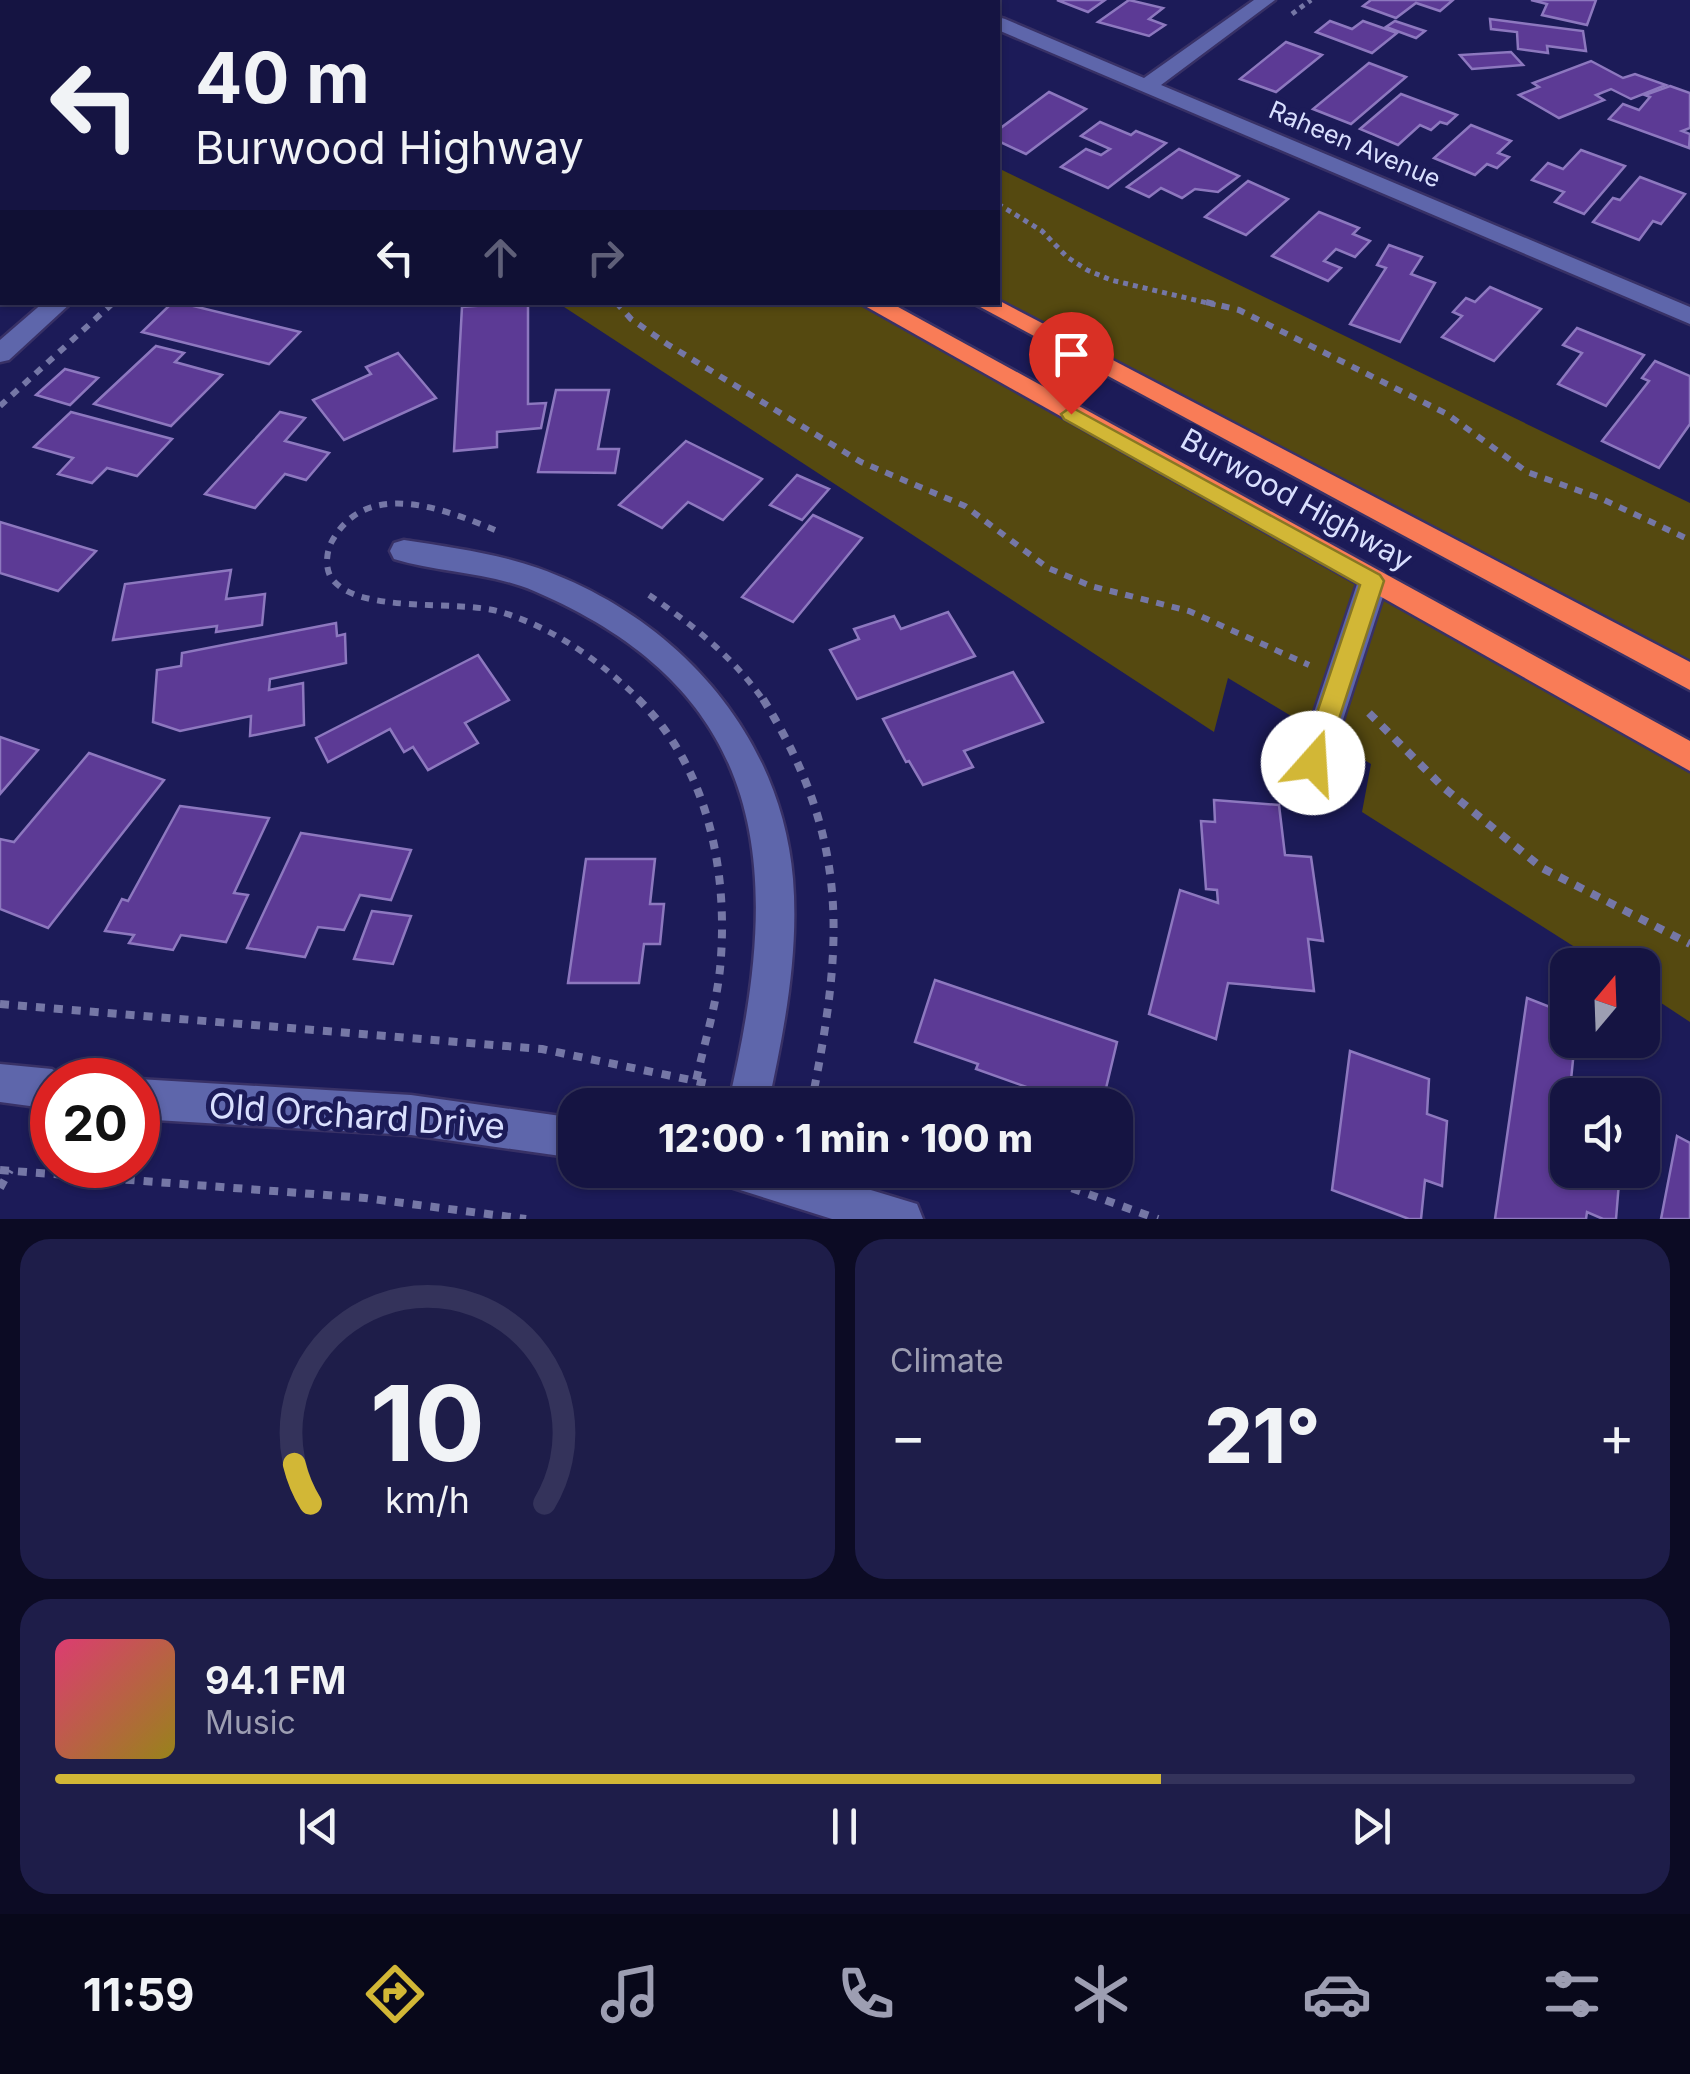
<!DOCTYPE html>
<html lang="en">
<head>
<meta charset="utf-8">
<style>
	:root { --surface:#151442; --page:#1e1d49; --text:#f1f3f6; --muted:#9d9eb2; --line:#34335b; --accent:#d2b736 }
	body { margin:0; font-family:Inter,sans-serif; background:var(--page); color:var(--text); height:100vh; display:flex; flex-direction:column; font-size:38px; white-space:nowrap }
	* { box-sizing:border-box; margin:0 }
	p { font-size:32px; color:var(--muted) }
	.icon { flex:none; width:55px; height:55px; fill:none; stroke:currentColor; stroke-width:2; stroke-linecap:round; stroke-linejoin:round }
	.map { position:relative; height:1219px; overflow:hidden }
	.details { display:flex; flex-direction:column; gap:20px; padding:20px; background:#0c0b24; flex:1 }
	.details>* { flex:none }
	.hud { position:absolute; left:0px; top:0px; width:1000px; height:305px; box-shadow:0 2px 8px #0004,0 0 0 2px var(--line); background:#151442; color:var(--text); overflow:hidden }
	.needle { width:65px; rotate:19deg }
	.fabs { position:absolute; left:1550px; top:948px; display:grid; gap:20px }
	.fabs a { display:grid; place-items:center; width:110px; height:110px; border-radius:20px; background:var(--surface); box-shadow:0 2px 8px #0004,0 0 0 2px var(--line); font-size:50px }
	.speed { position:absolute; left:30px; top:1058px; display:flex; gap:20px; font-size:50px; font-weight:700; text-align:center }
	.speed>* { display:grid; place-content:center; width:130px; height:130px; border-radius:50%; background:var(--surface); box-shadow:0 2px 8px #0004,0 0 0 2px var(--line); line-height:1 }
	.speed .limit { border:15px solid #d22; background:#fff; color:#111 }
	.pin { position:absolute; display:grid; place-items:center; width:85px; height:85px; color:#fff; margin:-102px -42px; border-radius:50% 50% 50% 0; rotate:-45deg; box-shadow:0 0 10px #0007 }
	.pin .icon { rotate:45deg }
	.me { position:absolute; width:110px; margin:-55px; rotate:19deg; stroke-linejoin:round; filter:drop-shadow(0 0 8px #0008) }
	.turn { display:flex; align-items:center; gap:35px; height:210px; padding:0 30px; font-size:45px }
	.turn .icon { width:130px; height:130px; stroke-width:2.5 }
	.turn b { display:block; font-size:70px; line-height:85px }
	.lanes { display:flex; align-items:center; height:95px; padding:0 30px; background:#0003; justify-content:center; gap:50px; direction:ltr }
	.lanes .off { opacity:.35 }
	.big { font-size:75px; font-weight:800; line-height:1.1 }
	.details .tile { flex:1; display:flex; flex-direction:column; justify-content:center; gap:15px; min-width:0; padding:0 35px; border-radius:30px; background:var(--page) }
	.details .dial { align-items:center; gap:0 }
	.dial svg { height:260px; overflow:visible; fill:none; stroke:var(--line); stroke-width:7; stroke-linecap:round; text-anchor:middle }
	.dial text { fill:var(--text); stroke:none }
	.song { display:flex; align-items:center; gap:30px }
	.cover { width:120px; height:120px; border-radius:15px; background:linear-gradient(135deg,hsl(340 70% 55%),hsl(50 70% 35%)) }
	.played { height:10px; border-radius:5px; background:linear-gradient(90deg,var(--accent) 70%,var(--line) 70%) }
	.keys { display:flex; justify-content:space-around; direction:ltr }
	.heat { display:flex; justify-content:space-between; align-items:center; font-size:55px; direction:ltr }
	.details .tiles { flex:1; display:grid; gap:20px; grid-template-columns:1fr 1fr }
	.tile:last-child { grid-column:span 2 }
	.trip { position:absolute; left:558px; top:1088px; width:575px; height:100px; border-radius:30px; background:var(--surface); box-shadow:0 2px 8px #0004,0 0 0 2px var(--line); font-weight:800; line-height:100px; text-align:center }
	.tabs { display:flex; height:160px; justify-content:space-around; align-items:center; background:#08081a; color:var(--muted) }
	.tabs .icon { width:70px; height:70px }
	.tabs .on { color:var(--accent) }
	.tabs b { font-size:45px; color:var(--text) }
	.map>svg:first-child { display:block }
	.green { fill:#554910 }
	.building { fill:#5c3a95; stroke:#8d78bf; stroke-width:2.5 }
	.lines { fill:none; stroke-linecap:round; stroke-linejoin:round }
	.minor-casing { stroke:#383166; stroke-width:5 }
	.highway-casing { stroke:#383166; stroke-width:5 }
	.path-far2 { stroke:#7577a6; stroke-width:5; stroke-dasharray:5 5; stroke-linecap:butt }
	.path-far1 { stroke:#7577a6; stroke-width:6; stroke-dasharray:8 8; stroke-linecap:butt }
	.path { stroke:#7577a6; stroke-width:8; stroke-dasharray:9 9; stroke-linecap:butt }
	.minor { fill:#5e66ab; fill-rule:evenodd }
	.highway { fill:#f97c57; fill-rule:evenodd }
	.route { fill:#d2b736; stroke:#887723; stroke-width:2.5 }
	.labels { text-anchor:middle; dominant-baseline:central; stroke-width:10; stroke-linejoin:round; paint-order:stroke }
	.far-street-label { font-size:25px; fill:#d9dffe; stroke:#1c1b58 }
	.street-label { font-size:30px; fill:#d9dffe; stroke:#1c1b58 }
	.near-street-label { font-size:35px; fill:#d9dffe; stroke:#1c1b58 }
</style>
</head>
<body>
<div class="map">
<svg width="1690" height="1219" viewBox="0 0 1690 1219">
	<rect width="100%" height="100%" fill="#1c1b58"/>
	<g class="green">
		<polygon points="998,168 1690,503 1690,667 998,302"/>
		<polygon points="558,303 870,303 1690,757 1690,1022 1643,991 1642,965 1603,965 1362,812 1371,764 1228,678 1214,732"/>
	</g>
	<g class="building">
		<polygon points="1057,0 1105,0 1088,12"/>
		<polygon points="1129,0 1163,8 1149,19 1165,25 1149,36 1098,22"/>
		<polygon points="1371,0 1453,0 1440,11 1416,3 1396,18 1363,6"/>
		<polygon points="1531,0 1596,0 1587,25 1542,15 1547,4"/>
		<polygon points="1490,19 1583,31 1586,51 1547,46 1548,53 1518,49 1517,32 1491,29"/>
		<polygon points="1330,21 1352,29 1363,21 1397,33 1372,53 1316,32"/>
		<polygon points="1395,21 1425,31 1416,38 1386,27"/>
		<polygon points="1286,42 1322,55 1276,92 1240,79"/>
		<polygon points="1511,52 1523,65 1472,69 1460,55"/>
		<polygon points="1591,61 1623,78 1635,74 1666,85 1631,99 1611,89 1596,95 1604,100 1559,118 1519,95 1539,87 1533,83"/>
		<polygon points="1369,63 1406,77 1351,124 1313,109"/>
		<polygon points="1670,86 1690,93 1690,128 1682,131 1690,134 1689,148 1609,119 1623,104 1639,110 1650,97 1645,95"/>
		<polygon points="1049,92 1086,109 1026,154 998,141 998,130"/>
		<polygon points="1401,94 1457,115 1447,124 1440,122 1431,130 1420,125 1398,145 1360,129"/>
		<polygon points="1100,122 1131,135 1136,131 1166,143 1108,188 1061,167 1086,149 1101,155 1110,149 1081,136"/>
		<polygon points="1471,125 1511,141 1498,153 1509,157 1497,168 1487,164 1475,175 1434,158"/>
		<polygon points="1179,149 1239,176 1218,192 1195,189 1182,198 1161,188 1149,197 1127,187"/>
		<polygon points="1581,150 1625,166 1584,214 1555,202 1564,192 1532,180 1548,163 1563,169"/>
		<polygon points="1640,177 1685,194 1661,224 1653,221 1639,240 1593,222 1613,198 1620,200"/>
		<polygon points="1248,181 1288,199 1246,235 1205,217"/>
		<polygon points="1319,212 1359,228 1353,234 1370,241 1355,257 1336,249 1324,261 1341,268 1328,281 1272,256"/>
		<polygon points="1389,245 1422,257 1411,274 1435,283 1400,342 1350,324 1386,268 1377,265"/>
		<polygon points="1490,287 1541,309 1494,361 1442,337 1462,316 1453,312 1466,298 1475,302"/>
		<polygon points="173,302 177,302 300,332 269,364 142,332"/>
		<polygon points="528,302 528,404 546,403 541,428 497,432 497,447 454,451 462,307"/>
		<polygon points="1577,328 1644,355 1606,406 1558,384 1582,353 1563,345"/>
		<polygon points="156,346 184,353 175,362 222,375 171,426 94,404"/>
		<polygon points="398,353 436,398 344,440 313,400 371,374 366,367"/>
		<polygon points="1655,361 1690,376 1690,424 1659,468 1602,441 1649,381 1642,378"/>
		<polygon points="65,369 98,378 70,405 36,395"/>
		<polygon points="556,390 609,390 598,449 619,449 615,473 538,472"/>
		<polygon points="71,412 172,439 137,476 107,468 92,483 58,474 73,458 34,447"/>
		<polygon points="280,412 305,418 285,441 329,453 306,480 285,474 255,508 205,494"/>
		<polygon points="686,441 762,479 723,520 688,502 662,528 619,505"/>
		<polygon points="797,475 829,489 802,520 770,505"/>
		<polygon points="813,515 862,538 793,622 742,597"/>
		<polygon points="0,522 96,551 58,591 0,573"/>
		<polygon points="231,570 226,599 265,594 262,625 216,632 217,626 113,640 125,584"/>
		<polygon points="948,612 975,656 857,699 830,650 859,639 854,629 894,616 901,629"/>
		<polygon points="336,623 337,636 345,634 346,663 270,679 269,690 303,683 304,725 250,736 251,716 180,731 153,722 157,670 181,666 182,653"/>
		<polygon points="478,655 509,700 465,723 478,743 428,770 413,747 404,752 390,729 328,762 316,738"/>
		<polygon points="1013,672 1043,722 964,751 973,767 923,785 909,761 906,762 883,719"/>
		<polygon points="0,737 38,750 0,794"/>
		<polygon points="89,753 164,780 48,928 0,909 0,839 14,842"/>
		<polygon points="1214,800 1279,805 1285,855 1311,857 1323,941 1308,939 1314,991 1228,983 1216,1039 1149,1014 1180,890 1218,903 1217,890 1206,889 1201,821 1215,822"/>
		<polygon points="180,806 269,818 234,893 248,895 226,942 181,935 173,950 129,943 134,935 105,931 122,899 128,901"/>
		<polygon points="301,833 411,850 391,900 360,895 344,930 318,927 305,957 247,948"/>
		<polygon points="586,859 655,859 650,904 664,904 660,944 644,944 639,983 568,983"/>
		<polygon points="372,911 411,916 393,964 354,959"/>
		<polygon points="935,980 1117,1042 1102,1105 1089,1105 1049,1091 1049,1095 976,1069 978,1064 915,1042"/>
		<polygon points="1527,998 1568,1014 1568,1040 1575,1040 1571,1080 1608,1095 1568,1095 1568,1170 1620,1170 1616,1219 1603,1219 1587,1212 1586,1219 1495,1219"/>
		<polygon points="1350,1051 1429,1079 1427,1114 1447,1121 1442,1186 1425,1180 1421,1219 1409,1219 1332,1190"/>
		<polygon points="1677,1136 1690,1143 1690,1219 1661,1219"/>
	</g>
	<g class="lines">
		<g class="minor-casing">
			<g id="minor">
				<polygon points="940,0 962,0 963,2 941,2"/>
				<polygon points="1254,0 1275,0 1161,85 1690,307 1690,324 998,30 998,17 1005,19 1144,78"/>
				<polygon points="44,302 72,302 9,360 0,362 0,340"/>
				<path d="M404,540c45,7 90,13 134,28 136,48 243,164 255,311 6,76 -9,152 -25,226h-40c54,-227 49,-410 -194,-514 -45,-19 -94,-18 -140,-32l-4,-8 4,-8z"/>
				<polygon points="1373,570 1383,573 1388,581 1329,763 1325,773 1313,777 1301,773 1297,763 1358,581 1363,573"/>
				<polygon points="0,1064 52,1069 68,1080 52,1080 52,1109 0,1102"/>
				<polygon points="138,1079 411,1095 575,1118 575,1158 411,1135 138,1119"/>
				<polygon points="715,1170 805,1170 917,1204 923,1219 832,1219 721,1184"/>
			</g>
		</g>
		<g class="highway-casing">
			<g id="highway">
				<polygon points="316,0 337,0 338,2 317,2"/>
				<polygon points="398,0 420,0 421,2 399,2"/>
				<polygon points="998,300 1690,662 1690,690 971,302"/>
				<polygon points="858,302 889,302 1690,741 1690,771"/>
			</g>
		</g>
		<g class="path-far2">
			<polyline points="119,0 123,2"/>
			<polyline points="487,0 493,2"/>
			<polyline points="601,0 608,2"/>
			<polyline points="905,0 909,2"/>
			<polyline points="1292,14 1311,0"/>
			<polyline points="998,204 1042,231 1067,257 1087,270 1111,280 1216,305"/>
			<polyline points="111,305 114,302"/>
		</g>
		<g class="path-far1">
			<polyline points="616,302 631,319 667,344 861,462 965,506 1048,568 1091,586 1189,611 1309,665"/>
			<polyline points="1206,302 1239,310 1447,414 1527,472 1602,499 1690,540"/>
			<polyline points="0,406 114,302"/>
			<path d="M495,530c-51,-21 -130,-53 -164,13 -5,11 -6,26 1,36 28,36 126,20 169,33 55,17 99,49 140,89"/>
			<path d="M649,595c44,30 84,62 115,106"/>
		</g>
		<g class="path">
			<path d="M638,699c71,69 91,175 82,270 -4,38 -16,75 -24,112"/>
			<path d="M763,699c89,143 80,247 48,406"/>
			<polyline points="1369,713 1443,787 1542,868 1690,944"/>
			<polyline points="0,1004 542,1049 710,1084"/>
			<polyline points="0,1170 365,1198 526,1219"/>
			<polyline points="1021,1170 1158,1219"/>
			<polyline points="0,1188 10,1170"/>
		</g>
		<use href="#minor" class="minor"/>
		<use href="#highway" class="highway"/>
	</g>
	<polygon class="route" points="1071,407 1380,575 1384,581 1322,771 1313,774 1304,771 1300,763 1360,585 1064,419 1061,414"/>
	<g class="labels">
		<g class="far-street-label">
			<text transform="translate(1355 144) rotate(23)">Raheen Avenue</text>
		</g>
		<g class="street-label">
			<text transform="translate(1297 499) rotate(29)">Burwood Highway</text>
		</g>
		<g class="near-street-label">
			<text transform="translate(357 1115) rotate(4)">Old Orchard Drive</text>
		</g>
	</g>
</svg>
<div class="fabs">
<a><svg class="needle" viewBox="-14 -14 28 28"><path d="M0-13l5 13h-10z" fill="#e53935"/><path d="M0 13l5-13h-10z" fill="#9d9eb2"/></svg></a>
<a><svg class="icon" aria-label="sound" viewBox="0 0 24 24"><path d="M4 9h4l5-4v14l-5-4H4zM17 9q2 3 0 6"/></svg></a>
</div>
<div class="speed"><div class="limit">20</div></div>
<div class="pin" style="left:1071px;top:414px;background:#d93025"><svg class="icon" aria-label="arrive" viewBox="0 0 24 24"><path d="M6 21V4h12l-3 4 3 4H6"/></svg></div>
<svg class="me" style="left:1313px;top:763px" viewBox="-20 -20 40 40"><circle r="19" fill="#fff"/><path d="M0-13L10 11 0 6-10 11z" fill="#d2b736"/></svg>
<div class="trip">12:00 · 1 min · 100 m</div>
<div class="hud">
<div class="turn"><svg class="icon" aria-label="left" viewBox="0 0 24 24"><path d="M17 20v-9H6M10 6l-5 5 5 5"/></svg><div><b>40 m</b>Burwood Highway</div></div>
<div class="lanes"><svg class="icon" aria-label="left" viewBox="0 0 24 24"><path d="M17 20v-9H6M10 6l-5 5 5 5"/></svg><svg class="icon off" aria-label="ahead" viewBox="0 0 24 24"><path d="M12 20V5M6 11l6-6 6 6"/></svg><svg class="icon off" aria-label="right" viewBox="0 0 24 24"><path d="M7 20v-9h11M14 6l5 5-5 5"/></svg></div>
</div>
</div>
<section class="details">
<div class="tiles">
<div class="tile dial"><svg viewBox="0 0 100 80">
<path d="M14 69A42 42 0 1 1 86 69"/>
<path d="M14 69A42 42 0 0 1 9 57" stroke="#d2b736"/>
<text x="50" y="56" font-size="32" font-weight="700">10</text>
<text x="50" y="72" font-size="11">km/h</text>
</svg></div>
<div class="tile"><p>Climate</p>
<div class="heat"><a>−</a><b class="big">21°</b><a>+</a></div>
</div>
<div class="tile">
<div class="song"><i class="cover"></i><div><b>94.1 FM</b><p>Music</p></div></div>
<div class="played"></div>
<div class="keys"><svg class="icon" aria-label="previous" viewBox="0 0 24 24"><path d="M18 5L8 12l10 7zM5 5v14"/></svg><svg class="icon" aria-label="pause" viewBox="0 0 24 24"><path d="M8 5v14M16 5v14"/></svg><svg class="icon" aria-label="next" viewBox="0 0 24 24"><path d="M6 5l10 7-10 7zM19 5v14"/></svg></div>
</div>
</div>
</section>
<nav class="tabs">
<b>11:59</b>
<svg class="icon on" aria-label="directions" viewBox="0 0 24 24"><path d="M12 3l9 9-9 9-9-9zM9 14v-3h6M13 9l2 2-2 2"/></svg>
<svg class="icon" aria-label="music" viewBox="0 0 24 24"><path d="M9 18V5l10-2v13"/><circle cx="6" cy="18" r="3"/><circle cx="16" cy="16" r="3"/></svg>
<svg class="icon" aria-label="phone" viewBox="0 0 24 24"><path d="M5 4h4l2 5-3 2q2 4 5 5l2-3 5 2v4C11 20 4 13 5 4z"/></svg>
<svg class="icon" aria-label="climate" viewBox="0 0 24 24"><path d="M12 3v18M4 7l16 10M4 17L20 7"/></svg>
<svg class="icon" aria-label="car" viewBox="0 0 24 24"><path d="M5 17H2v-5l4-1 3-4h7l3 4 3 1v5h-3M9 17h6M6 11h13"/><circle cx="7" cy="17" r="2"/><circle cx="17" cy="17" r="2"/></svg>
<svg class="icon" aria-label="filters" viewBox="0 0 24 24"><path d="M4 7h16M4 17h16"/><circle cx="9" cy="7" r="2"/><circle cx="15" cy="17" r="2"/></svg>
</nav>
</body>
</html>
